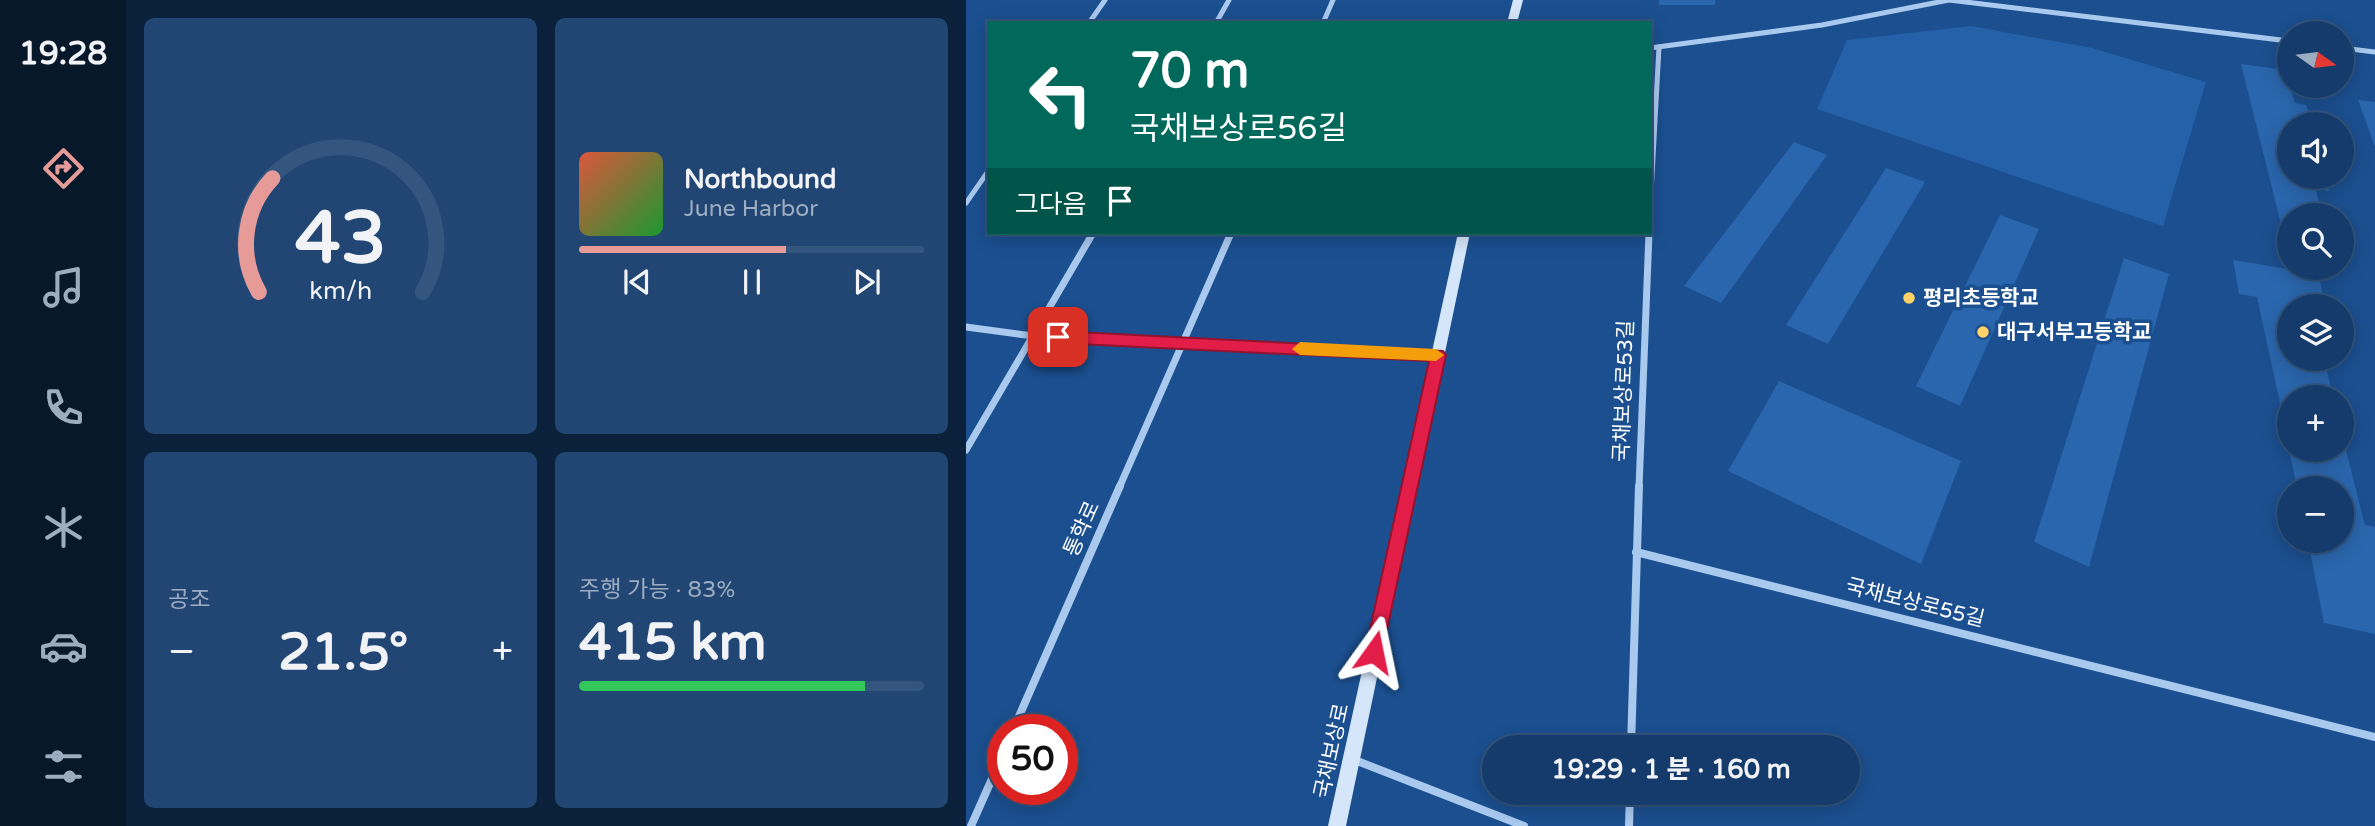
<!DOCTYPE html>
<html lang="ko">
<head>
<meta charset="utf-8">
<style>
	:root { --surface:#143b6b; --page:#214673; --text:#f1f3f6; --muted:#9dadc1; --line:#33557e; --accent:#e69b98 }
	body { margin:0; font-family:"Varela Round","Noto Sans KR",sans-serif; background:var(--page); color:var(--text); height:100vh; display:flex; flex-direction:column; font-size:26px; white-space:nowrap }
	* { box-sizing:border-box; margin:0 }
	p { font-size:23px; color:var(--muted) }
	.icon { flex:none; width:38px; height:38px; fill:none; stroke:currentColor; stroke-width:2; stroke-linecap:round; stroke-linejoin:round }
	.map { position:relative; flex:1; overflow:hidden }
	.panel { display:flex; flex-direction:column; gap:18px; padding:18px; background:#0b203b; width:840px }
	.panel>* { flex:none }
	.top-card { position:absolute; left:21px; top:21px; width:665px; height:214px; border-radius:0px; box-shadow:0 4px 18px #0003,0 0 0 2px var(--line); background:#00695c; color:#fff; overflow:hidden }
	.needle { width:46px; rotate:104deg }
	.tools { position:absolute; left:1311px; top:21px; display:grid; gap:14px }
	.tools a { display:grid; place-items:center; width:77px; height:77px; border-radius:50%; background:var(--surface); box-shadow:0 4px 18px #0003,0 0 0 2px var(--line); font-size:35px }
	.speed { position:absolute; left:21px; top:714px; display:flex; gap:14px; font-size:35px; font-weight:700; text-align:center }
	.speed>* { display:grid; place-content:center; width:91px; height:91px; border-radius:50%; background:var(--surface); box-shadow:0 4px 18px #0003,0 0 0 2px var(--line); line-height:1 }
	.speed .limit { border:10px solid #d22; background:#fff; color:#111 }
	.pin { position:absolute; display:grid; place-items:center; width:60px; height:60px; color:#fff; margin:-30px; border-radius:14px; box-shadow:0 4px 10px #0006 }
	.me { position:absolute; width:77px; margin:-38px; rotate:12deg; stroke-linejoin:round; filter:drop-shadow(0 0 5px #0008) }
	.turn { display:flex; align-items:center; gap:24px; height:147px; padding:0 28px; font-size:32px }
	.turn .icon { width:91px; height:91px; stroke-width:2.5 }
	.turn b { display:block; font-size:49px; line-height:60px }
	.then { display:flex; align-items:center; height:66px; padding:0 28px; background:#0003; gap:14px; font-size:26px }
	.big { font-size:52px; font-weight:800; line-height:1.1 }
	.panel .card { flex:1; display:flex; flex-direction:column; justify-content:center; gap:10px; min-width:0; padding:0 24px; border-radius:10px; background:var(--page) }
	.panel .dial { align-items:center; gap:0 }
	.dial svg { height:182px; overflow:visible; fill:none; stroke:var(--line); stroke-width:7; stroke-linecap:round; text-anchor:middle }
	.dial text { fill:var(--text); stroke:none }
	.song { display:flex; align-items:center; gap:21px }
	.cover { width:84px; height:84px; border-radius:10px; background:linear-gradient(135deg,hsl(10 70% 55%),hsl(130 70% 35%)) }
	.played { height:7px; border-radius:4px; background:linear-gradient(90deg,var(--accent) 60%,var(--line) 60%) }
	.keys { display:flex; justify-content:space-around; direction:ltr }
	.heat { display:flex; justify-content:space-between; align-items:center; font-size:38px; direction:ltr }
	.charge { height:10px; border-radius:5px; background:linear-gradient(90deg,#34c759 83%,var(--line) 0) }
	.panel .tiles { flex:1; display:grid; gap:18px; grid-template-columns:repeat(2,1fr) }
	.trip { position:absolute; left:516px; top:735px; width:378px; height:70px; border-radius:35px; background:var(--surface); box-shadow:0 4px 18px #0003,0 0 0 2px var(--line); font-weight:800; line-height:70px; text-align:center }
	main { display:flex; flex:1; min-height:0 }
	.dock { display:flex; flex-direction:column; width:126px; justify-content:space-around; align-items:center; background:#08182b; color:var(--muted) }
	.dock .icon { width:49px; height:49px }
	.dock .active { color:var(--accent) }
	.dock b { font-size:32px; color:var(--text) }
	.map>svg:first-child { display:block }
	.green { fill:#2461a8 }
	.building { fill:#2a66ad }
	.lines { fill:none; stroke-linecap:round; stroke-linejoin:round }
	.street-far2 { stroke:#a9c9ee; stroke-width:5 }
	.street-far1 { stroke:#a9c9ee; stroke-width:7 }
	.street { stroke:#a9c9ee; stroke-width:8 }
	.secondary { fill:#d6e6fa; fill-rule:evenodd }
	.route { fill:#e11d48; stroke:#92132f; stroke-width:2 }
	.slow { fill:#f59e0b }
	.poi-dot { fill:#ffd166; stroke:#1b4f8f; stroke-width:2.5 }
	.labels { text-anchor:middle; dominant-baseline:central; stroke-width:7; stroke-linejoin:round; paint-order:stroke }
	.poi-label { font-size:21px; font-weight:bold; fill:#fff; stroke:#1b4f8f; text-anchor:start }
	.street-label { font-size:21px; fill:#fff; stroke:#1b4f8f }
</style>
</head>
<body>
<main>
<nav class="dock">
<b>19:28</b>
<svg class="icon active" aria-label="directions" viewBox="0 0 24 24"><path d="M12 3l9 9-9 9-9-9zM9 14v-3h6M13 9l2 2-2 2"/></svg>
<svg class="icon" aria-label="music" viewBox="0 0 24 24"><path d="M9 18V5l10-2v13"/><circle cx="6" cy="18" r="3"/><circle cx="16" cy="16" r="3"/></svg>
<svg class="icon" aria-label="phone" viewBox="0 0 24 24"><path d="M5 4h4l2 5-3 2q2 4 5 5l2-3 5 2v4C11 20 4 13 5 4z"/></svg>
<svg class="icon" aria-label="climate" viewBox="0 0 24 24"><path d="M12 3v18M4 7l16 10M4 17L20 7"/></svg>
<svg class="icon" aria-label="car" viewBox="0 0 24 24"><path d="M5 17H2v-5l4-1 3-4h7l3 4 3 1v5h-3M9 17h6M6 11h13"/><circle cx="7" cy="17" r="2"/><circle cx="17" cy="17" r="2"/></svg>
<svg class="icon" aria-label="filters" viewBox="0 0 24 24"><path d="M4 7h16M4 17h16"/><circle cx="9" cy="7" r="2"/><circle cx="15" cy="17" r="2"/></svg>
</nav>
<section class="panel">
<div class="tiles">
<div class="card dial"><svg viewBox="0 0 100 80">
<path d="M14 69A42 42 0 1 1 86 69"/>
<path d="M14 69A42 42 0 0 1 20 19" stroke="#e69b98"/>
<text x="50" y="56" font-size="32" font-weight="700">43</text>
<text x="50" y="72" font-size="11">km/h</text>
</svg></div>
<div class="card">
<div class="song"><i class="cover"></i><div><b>Northbound</b><p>June Harbor</p></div></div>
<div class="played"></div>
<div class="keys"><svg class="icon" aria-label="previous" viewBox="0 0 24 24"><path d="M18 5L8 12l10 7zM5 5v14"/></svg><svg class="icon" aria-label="pause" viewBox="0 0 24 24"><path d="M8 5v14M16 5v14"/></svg><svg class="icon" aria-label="next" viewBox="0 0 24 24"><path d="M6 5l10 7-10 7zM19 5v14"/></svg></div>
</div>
<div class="card"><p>공조</p>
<div class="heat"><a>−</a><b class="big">21.5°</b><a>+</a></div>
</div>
<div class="card"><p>주행 가능 · 83%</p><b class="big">415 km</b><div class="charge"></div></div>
</div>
</section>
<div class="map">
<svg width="1409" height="826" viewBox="0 0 1409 826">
	<rect width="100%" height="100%" fill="#1b4f8f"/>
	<polygon class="green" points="1005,26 1126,48 1240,82 1197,226 851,109 881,40"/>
	<g class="building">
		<rect x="693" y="0" width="56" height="5"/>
		<polygon points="1275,64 1319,70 1329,103 1340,105 1346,124 1323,124 1323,177 1359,177 1363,191 1349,188 1357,215 1323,215 1323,256"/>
		<polygon points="1392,100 1409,102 1409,147"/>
		<polygon points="828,142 861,155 755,303 718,286"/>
		<polygon points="920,168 959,182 862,344 820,325"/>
		<polygon points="1034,215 1073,229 994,406 950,386"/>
		<polygon points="1158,258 1203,274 1123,567 1068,542"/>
		<polygon points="1267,260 1352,274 1360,306 1323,306 1323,359 1358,359 1367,397 1323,397 1323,445 1291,297 1273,294"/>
		<polygon points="813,381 995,461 955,564 762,471"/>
		<polygon points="1376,435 1399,525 1409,527 1409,634 1358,623 1342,541 1376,541 1376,488 1331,488 1323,450 1376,450"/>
	</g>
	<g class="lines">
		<g class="street-far2">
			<polyline points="123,23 139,0"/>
			<polyline points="250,23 263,0"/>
			<polyline points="357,23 367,0"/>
			<polyline points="684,48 856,25 983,0 1323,41"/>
			<polyline points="1376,48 1409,52"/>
			<polyline points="0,203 23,170"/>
			<polyline points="684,212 693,47"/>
		</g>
		<g class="street-far1">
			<polyline points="0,327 67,336 472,355"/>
			<polyline points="0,450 127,233"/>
			<polyline points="153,488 265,233"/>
			<polyline points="673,488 683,233"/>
		</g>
		<g class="street">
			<polyline points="670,552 1409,737"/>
			<polyline points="47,730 154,486"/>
			<polyline points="665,747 673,486"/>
			<polyline points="386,759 558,826"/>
			<polyline points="5,826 37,754"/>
			<polyline points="663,826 664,793"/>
		</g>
		<g class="secondary">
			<polygon points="547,0 557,0 551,23 541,23"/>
			<polygon points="492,233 504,233 380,826 362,826"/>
		</g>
	</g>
	<polygon class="route" points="92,331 477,351 480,355 415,658 408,661 402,658 399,652 463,361 92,343 85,337"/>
	<polygon class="slow" points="334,342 470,349 478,355 470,361 334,355 326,349"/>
	<g class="poi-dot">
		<circle cx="943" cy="298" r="7"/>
		<circle cx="1017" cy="332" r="7"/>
	</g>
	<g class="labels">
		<g class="poi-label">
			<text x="957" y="298">평리초등학교</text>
			<text x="1031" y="332">대구서부고등학교</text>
		</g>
		<g class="street-label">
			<text transform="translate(658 391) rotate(-88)">국채보상로53길</text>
			<text transform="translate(116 529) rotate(-66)">통학로</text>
			<text transform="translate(949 603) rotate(14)">국채보상로55길</text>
			<text transform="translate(366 751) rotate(-78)">국채보상로</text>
		</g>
	</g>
</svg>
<div class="tools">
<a><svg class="needle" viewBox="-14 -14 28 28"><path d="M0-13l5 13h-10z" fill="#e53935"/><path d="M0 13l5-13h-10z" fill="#9dadc1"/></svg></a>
<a><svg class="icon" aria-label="sound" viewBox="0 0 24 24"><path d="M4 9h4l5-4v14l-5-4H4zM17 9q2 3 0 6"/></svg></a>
<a><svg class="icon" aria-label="search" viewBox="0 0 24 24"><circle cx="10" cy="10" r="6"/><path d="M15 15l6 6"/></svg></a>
<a><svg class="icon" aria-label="layers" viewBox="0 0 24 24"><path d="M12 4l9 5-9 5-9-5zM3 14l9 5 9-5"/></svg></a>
<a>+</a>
<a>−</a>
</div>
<div class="speed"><div class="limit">50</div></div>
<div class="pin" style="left:92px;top:337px;background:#d93025"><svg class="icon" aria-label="arrive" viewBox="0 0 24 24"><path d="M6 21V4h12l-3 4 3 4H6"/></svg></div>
<svg class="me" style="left:408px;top:652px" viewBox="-20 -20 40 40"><path d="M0-17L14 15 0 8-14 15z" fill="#e11d48" stroke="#fff" stroke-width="4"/></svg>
<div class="trip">19:29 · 1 분 · 160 m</div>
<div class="top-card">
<div class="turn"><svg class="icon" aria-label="left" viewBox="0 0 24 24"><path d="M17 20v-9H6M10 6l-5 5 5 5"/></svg><div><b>70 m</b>국채보상로56길</div></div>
<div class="then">그다음<svg class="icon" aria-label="arrive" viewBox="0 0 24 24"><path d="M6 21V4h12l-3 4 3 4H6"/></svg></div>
</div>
</div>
</main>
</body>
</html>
